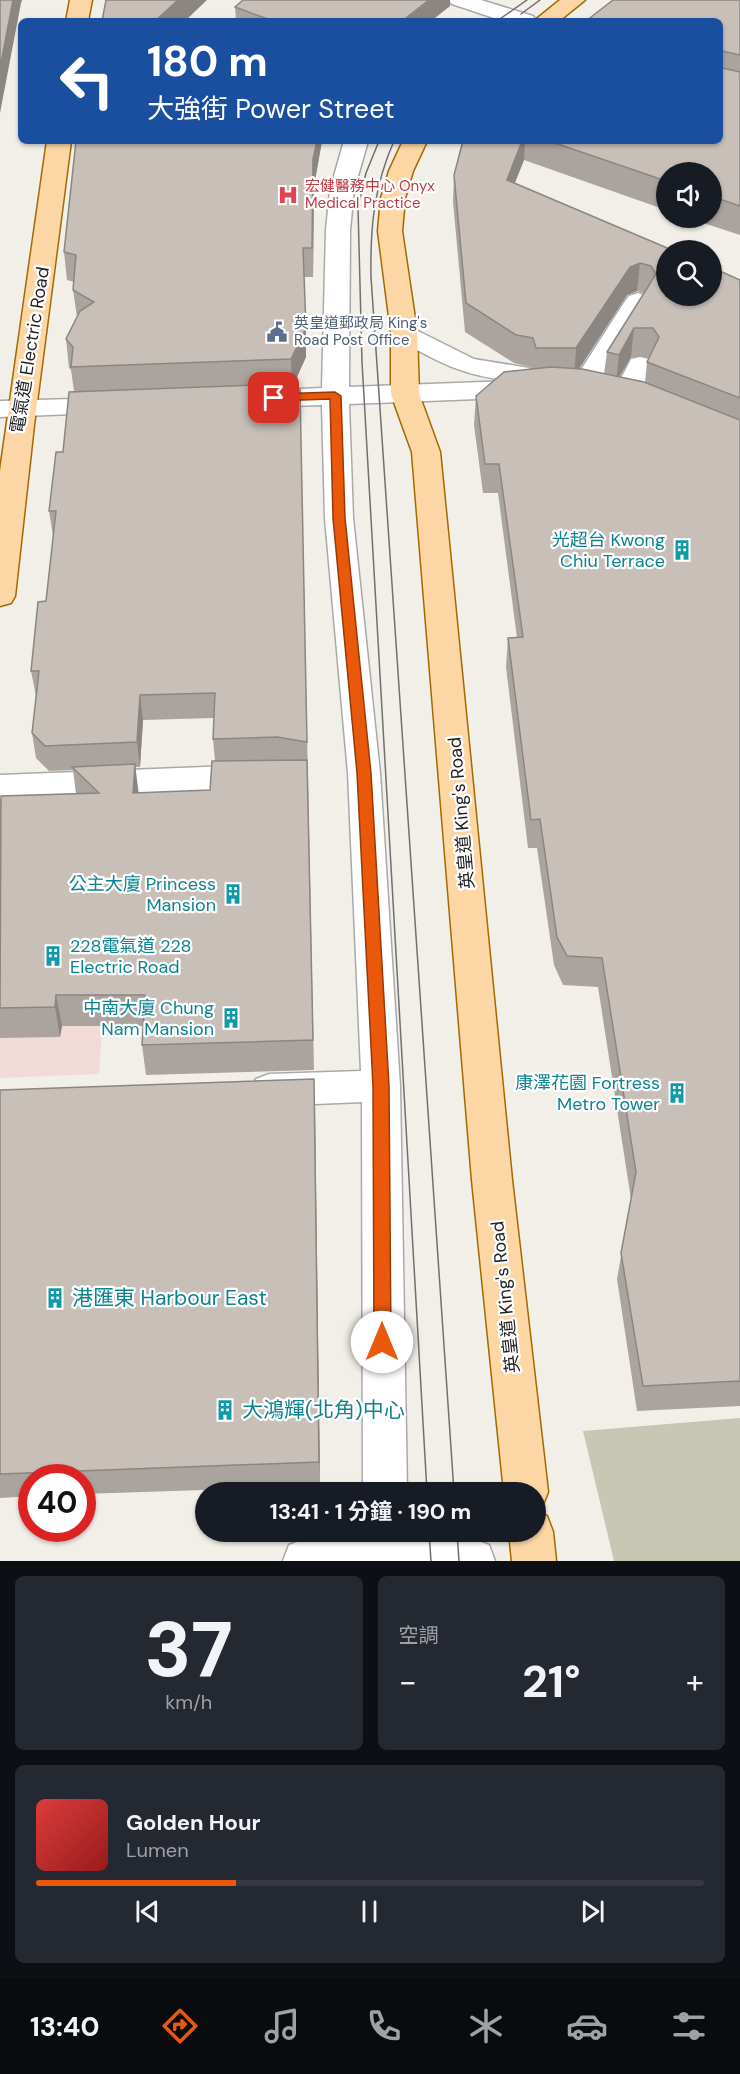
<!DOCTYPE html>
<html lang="zh-TW">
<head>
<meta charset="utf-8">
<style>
	:root { --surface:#171b24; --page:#242831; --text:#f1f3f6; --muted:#9ea1a6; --line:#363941; --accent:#ea580c }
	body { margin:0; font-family:"DM Sans","Noto Sans TC",sans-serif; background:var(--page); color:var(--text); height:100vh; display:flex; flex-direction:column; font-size:22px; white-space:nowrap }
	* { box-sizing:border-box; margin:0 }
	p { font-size:20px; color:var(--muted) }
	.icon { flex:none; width:33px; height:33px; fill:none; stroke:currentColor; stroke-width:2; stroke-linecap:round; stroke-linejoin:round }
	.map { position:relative; height:1561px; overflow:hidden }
	.side { display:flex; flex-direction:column; gap:15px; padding:15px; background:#0d0f14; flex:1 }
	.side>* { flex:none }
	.guide { position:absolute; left:18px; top:18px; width:705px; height:126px; border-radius:9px; box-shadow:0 2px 4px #0004; background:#1a4fa0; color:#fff; overflow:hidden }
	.buttons { position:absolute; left:656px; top:162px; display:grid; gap:12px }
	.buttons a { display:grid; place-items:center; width:66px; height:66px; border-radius:50%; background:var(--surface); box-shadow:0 2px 4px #0004; font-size:30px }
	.speed { position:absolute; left:18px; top:1464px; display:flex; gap:12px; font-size:30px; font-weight:700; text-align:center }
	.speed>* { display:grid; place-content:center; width:78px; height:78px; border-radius:50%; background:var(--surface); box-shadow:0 2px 4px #0004; line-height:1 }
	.speed .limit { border:9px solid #d22; background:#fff; color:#111 }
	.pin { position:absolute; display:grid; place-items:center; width:51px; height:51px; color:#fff; margin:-26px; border-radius:12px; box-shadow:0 3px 9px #0006 }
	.me { position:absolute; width:66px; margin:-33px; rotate:0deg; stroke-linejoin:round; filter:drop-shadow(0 0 4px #0008) }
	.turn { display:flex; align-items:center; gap:21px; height:126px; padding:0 30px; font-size:27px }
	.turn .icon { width:78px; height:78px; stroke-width:2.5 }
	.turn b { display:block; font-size:42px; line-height:51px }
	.big { font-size:45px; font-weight:700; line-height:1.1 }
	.side .widget { flex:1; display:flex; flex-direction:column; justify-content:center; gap:9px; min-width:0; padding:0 21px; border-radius:9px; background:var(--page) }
	.side .dial { align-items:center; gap:0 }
	.dial b { font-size:78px; line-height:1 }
	.song { display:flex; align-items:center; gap:18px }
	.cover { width:72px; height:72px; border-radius:9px; background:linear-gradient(135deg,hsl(0 70% 55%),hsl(0 70% 35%)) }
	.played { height:6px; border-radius:3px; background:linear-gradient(90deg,var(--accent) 30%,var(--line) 30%) }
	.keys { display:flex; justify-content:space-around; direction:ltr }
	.heat { display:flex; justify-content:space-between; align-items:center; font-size:33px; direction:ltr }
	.side .tiles { flex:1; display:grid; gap:15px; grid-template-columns:1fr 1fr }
	.widget:last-child { grid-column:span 2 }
	.trip { position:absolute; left:195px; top:1482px; width:351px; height:60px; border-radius:30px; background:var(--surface); box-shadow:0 2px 4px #0004; font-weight:700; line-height:60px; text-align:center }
	.tabs { display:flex; height:96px; justify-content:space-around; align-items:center; background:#090b0e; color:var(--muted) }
	.tabs .icon { width:42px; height:42px }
	.tabs .selected { color:var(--accent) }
	.tabs b { font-size:27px; color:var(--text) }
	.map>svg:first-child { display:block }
	.commercial { fill:#f2dad9 }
	.construction { fill:#c7c7b4 }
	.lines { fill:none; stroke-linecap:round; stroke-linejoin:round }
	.minor-casing { stroke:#a9a9a9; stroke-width:3 }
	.major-casing { stroke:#a06b00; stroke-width:3 }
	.minor { fill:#fff; fill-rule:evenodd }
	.major { fill:#fcd6a4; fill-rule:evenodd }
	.tram { stroke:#707070; stroke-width:1.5 }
	.wall { fill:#aba49e; fill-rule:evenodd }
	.shaded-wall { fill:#8b8681 }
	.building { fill:#c7bfb8; stroke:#8b8681; stroke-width:1.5 }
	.route { fill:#ea580c; stroke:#983908; stroke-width:1.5 }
	.labels { text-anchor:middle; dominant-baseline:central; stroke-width:4.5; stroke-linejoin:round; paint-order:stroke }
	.far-health-label { font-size:15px; fill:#be3a42; stroke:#fff; text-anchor:start }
	.far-service-label { font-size:15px; fill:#4e5e75; stroke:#fff; text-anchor:start }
	.street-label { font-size:18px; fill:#222; stroke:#fff }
	.culture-label { font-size:18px; fill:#0d838f; stroke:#fff; text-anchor:end }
	.near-culture-label { font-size:21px; fill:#0d838f; stroke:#fff; text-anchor:start }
</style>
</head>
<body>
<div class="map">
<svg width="740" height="1561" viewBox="0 0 740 1561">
	<rect width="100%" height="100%" fill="#f2efe9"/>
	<polygon class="commercial" points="116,824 99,1074 0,1078 0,886"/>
	<polygon class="construction" points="740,1418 740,1561 614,1561 583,1431"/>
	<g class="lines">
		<g class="minor-casing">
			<g id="minor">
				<polygon points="448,0 481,0 533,16 536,21 503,21 452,4"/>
				<path d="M344,141h24l-14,49 -4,40 -1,157 164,-6c-51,-5 -74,-19 -118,-43l-4,-6 4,-6 9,-2 70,35 55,9 4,6 -4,6 -5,1 12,2 3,6 -3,6 -10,2 -177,7 4,114 27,255 20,313 7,406h-44l-1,-390 -93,4 -13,-5 -6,-11 6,-11 13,-5 92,-3 -13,-298 -23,-255 -3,-113 -65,2 -10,-2 -4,-6 4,-6 10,-2 65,-3 4,-158 4,-40z"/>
				<polygon points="638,293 647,296 651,301 596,387 593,393 583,395 573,393 570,387 625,301 629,296"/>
				<polygon points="640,357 649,359 653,365 636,402 626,404 616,402 612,396 631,359"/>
				<polygon points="112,398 122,400 126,406 122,412 0,417 0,401"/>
				<polygon points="256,765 268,768 272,777 268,786 256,789 0,799 0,775"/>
				<polygon points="431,1535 473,1539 489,1545 495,1561 283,1561 289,1545 305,1539"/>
			</g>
		</g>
		<g class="major-casing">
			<g id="major">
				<polygon points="70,0 92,0 88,21 66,21"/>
				<polygon points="560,0 585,0 559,21 534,21"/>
				<polygon points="47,141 71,141 34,425 15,596 11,603 0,606 0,471"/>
				<polygon points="403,141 427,141 413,171 405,198 402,231 417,332 419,394 440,452 512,1180 548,1492 542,1507 536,1510 536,1492 504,1492 472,1180 412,452 391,394 391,332 378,231 381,198 389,171"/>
				<polygon points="536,1512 547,1516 553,1532 556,1561 512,1561 509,1532 536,1532"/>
			</g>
		</g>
		<use href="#minor" class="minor"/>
		<use href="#major" class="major"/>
		<g class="tram">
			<polyline points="521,14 540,0"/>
			<polyline points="497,21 527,0"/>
			<polyline points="379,141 366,173 358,207 362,362 427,1492"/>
			<path d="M394,141c-20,45 -24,87 -23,136l83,1215"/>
			<polyline points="429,1532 431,1561"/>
			<polyline points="457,1532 459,1561"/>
		</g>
	</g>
	<g class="wall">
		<path d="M740,0v235l-52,-17h23v-46h-45v38l-142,-50 -10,24 226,96v1126l-103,5 -20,-132 14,-80 -33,-212 -35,-2 -9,-20 -17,-117h-9l-22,-181 2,-29h9l-19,-145h-15l-9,-68 2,-29 55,-27v-2l-17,-4 -49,-31 -12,-130 1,-27 8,-34h258v-120zM637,291l7,2 -37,59 -3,22 -25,-6 48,-73zM631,357h18l-2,5 -2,21 -26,-6z"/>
		<polygon points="450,6 431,21 236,21 235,7"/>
		<path d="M76,141h246l-8,45 -1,91h-9l2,80 -14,31h-11v2h19l14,680 -168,5 -4,-30 1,-19h-81l-2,11 -60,1v-238l76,-6 -3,-24 -24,1 -13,-13 -4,-25 4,-37 -5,-25 15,-70 7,-65 -4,-25 14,-59 11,-61 -3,-21 -2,-2 -3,-29 11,-22 -4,-27 1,-8 -7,-2 -3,-28zM214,718l-1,21 2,22 -5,29 -72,3 -3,-26h5l3,-47z"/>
		<polygon points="314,1079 320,1486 82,1494 82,1478 32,1478 32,1496 0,1498 0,1090"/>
	</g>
	<g class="shaded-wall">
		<polygon points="13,0 22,0 21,3 0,113 0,68"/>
		<polygon points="178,0 207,0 185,21 155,21"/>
		<polygon points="429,0 450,0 450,6 431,21 402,21"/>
		<polygon points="317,141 322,141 314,186 313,277 313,159"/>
		<polygon points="522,141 525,141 524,160 505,208 507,180"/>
		<polygon points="640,263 637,291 627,295 574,377 576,348 630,267"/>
		<polygon points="306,328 306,357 292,388 291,359"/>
		<polygon points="634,328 631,357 616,383 619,355"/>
		<polygon points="140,695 143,720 140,767 137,742"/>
		<polygon points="135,764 139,796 133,793"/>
		<polygon points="56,995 62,1026 60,1037 55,1007"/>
		<polygon points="314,1079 315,1106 320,1486 319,1462"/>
	</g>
	<g class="building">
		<polygon points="0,0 13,0 0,68"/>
		<polygon points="106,0 178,0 155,21 102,21"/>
		<polygon points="243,0 429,0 402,21 273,21 235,7"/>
		<polygon points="613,0 740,0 740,55 722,51 722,68 740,72 740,206 711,196 711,172 666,172 666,181 549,141 720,141 720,21 586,21"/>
		<polygon points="76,141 317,141 313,159 312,248 303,248 306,328 291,359 71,367 73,347 66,339 80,311 94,302 73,290 76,255 64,252"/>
		<polygon points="463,141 522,141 507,180 672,250 666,250 666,296 711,296 711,267 740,280 740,398 647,362 659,337 653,328 634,328 619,355 607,352 656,274 651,266 640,263 630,267 576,348 536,348 533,338 516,335 466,303 454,175"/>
		<polygon points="551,367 582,369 644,382 740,420 740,1381 643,1386 621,1253 636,1172 602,958 567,956 557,937 540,819 531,820 508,638 523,637 499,464 485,464 476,396 504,372"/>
		<polygon points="281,384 278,390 300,390 307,742 277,737 213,739 215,693 140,695 137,742 45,746 32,733 39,671 31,671 38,602 46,601 56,511 49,511 56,452 63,452 69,392"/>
		<polygon points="307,760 313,1040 142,1045 145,995 56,995 55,1007 0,1008 1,796 99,793 72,767 135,764 133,793 210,790 212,761"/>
		<polygon points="314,1079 319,1462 0,1474 0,1090"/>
	</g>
	<polygon class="route" points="335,392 341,396 345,518 371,773 389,1086 391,1342 388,1348 382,1350 376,1348 374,1342 373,1086 357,773 333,518 330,399 274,401 269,398 274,394"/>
	<defs>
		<g id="hospital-bare" transform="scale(1.62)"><path d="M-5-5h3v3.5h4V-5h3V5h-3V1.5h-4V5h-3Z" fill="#e0444e" stroke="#fff" stroke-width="2.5" paint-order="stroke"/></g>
		<g id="civic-bare" transform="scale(1.62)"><path d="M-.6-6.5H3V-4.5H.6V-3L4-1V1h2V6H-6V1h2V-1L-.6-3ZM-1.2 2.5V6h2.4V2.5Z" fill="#5c6f8a" stroke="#fff" stroke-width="2.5" paint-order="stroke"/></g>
		<g id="building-bare" transform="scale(1.62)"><path d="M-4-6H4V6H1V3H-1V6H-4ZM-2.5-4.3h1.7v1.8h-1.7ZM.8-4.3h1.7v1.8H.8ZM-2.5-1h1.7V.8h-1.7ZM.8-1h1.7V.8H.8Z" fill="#0f9aa8" stroke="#fff" stroke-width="2.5" paint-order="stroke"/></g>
	</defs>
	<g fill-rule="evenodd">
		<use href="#hospital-bare" x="288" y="195"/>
		<use href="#civic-bare" x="277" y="332"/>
		<use href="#building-bare" x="682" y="550"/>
		<use href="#building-bare" x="233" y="894"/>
		<use href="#building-bare" x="53" y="956"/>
		<use href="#building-bare" x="231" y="1018"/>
		<use href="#building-bare" x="677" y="1093"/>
		<use href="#building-bare" x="55" y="1298"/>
		<use href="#building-bare" x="225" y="1410"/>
	</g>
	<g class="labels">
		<g class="far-health-label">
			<text x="305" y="186">宏健醫務中心 Onyx<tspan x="305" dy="17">Medical Practice</tspan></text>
		</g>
		<g class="far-service-label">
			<text x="294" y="323">英皇道郵政局 King's<tspan x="294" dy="17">Road Post Office</tspan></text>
		</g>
		<g class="street-label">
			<text transform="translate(30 350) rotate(-81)">電氣道 Electric Road</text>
			<text transform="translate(461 813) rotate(-95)">英皇道 King's Road</text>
			<text transform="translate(505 1297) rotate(-96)">英皇道 King's Road</text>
		</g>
		<g class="culture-label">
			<text x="665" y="540">光超台 Kwong<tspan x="665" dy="21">Chiu Terrace</tspan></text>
			<text x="216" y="884">公主大廈 Princess<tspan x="216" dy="21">Mansion</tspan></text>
			<text x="70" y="946" text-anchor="start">228電氣道 228<tspan x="70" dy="21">Electric Road</tspan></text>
			<text x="214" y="1008">中南大廈 Chung<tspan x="214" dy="21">Nam Mansion</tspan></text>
			<text x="660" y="1083">康澤花園 Fortress<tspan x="660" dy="21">Metro Tower</tspan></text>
		</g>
		<g class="near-culture-label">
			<text x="72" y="1298">港匯東 Harbour East</text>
			<text x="242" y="1410">大鴻輝(北角)中心</text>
		</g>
	</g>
</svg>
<div class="buttons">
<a><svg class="icon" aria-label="sound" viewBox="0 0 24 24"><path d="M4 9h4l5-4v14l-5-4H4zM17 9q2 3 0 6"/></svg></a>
<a><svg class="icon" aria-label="search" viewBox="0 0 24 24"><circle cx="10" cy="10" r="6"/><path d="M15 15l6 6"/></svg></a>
</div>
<div class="speed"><div class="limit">40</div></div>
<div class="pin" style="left:274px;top:398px;background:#d93025"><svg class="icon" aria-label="arrive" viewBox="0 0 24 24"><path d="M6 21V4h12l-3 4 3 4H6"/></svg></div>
<svg class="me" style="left:382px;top:1342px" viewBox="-20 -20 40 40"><circle r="19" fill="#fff"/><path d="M0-13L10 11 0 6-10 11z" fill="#ea580c"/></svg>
<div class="trip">13:41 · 1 分鐘 · 190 m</div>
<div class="guide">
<div class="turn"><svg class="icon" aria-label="left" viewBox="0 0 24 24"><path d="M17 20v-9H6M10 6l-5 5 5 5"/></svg><div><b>180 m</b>大強街 Power Street</div></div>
</div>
</div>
<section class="side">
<div class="tiles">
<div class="widget dial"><b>37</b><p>km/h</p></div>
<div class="widget"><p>空調</p>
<div class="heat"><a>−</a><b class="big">21°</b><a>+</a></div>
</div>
<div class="widget">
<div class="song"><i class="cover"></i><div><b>Golden Hour</b><p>Lumen</p></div></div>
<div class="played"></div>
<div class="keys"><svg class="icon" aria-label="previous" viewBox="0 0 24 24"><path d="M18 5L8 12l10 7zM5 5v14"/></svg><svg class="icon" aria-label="pause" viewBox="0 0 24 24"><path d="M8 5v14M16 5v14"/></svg><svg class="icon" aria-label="next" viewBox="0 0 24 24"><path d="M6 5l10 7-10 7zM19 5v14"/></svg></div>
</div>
</div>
</section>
<nav class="tabs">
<b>13:40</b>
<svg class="icon selected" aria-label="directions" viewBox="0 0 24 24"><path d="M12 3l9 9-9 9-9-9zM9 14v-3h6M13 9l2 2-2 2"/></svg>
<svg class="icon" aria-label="music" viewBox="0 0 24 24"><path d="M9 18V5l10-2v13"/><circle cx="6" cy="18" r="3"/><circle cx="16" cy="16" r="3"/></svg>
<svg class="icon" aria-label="phone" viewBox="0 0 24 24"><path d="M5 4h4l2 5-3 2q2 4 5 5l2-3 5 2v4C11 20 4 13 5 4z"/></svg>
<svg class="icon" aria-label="climate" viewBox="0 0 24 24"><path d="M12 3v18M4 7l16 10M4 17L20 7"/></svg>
<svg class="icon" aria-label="car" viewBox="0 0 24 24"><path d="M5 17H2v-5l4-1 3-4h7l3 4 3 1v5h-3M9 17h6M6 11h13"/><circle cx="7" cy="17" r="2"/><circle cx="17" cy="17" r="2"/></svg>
<svg class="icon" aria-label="filters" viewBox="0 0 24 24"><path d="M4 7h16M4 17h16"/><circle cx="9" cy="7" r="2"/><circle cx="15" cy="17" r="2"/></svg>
</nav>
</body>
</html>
